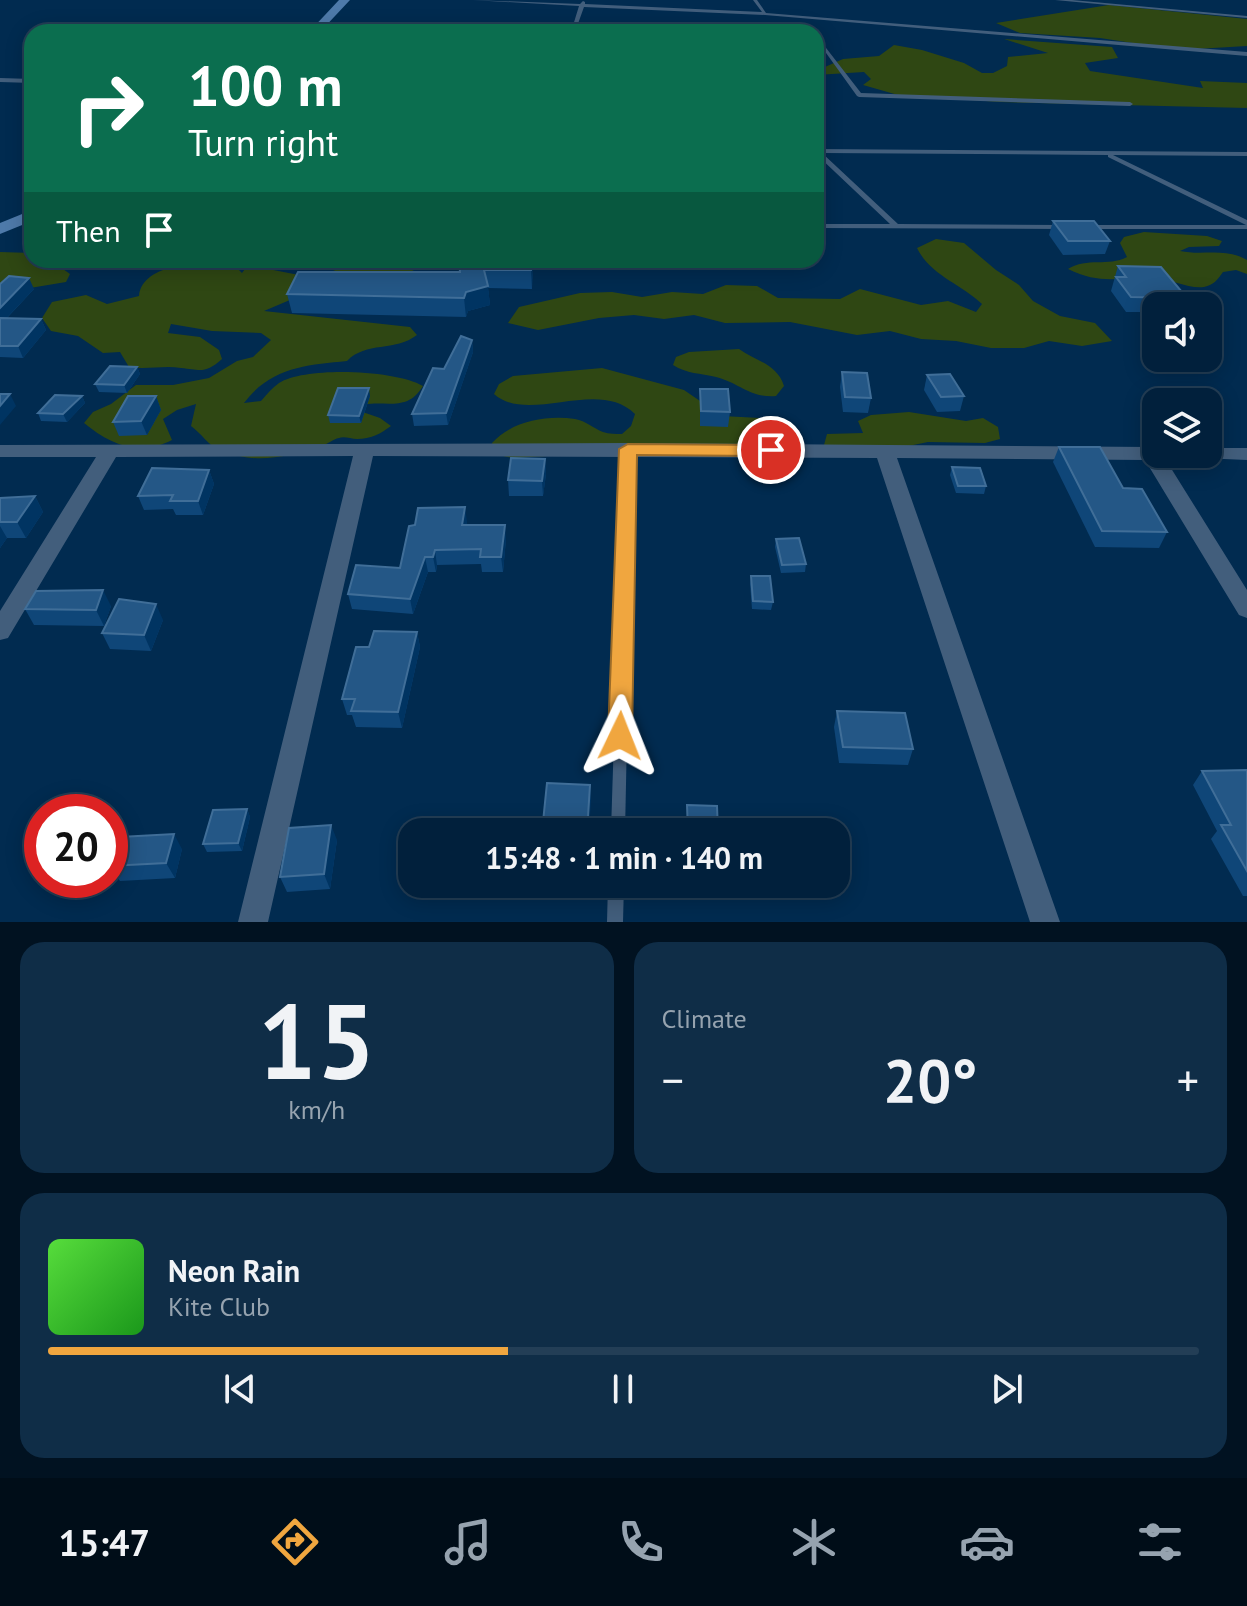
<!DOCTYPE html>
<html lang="en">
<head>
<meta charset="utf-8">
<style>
	:root { --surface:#01203c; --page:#0f2d47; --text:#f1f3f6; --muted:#96a3af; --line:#233e56; --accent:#f0a63f }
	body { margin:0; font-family:"PT Sans",sans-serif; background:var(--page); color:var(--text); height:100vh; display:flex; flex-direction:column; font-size:30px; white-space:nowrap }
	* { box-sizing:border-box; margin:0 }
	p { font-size:26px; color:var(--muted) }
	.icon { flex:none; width:44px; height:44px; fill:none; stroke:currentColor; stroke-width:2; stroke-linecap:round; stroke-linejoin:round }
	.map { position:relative; height:922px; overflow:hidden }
	.drawer { display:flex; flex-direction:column; gap:20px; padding:20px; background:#011221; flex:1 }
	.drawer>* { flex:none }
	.guide { position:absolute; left:24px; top:24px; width:800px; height:244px; border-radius:24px; box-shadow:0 4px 20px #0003,0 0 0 2px var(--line); background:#0b6e4f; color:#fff; overflow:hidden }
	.buttons { position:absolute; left:1142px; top:292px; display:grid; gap:16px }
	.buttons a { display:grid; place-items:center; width:80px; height:80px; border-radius:16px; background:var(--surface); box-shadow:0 4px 20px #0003,0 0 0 2px var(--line); font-size:40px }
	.speed { position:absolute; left:24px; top:794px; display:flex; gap:16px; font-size:40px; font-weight:700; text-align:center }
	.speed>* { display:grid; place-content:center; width:104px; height:104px; border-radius:50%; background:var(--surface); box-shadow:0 4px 20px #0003,0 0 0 2px var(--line); line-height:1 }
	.speed .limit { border:12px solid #d22; background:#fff; color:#111 }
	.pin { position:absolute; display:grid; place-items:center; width:68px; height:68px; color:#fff; margin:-34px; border:4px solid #fff; border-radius:50%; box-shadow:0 2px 8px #0007 }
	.me { position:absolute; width:88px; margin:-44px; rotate:2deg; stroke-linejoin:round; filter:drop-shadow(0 0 6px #0008) }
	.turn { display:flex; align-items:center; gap:28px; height:168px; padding:0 32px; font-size:36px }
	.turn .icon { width:104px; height:104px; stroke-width:2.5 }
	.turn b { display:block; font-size:56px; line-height:68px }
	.then { display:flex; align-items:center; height:76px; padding:0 32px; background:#0003; gap:16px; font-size:30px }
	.big { font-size:60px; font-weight:800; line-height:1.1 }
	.drawer .widget { flex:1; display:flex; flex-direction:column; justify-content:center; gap:12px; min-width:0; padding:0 28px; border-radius:24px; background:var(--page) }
	.drawer .dial { align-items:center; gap:0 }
	.dial b { font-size:104px; line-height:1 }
	.song { display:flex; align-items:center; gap:24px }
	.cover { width:96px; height:96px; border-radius:12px; background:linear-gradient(135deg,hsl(110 70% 55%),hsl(120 70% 35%)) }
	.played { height:8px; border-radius:4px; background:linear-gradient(90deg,var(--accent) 40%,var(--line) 40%) }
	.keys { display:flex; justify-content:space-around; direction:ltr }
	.heat { display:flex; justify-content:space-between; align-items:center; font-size:44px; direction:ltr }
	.drawer .tiles { flex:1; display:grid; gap:20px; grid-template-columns:1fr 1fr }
	.widget:last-child { grid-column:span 2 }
	.trip { position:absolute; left:398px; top:818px; width:452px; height:80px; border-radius:24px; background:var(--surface); box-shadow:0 4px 20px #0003,0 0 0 2px var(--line); font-weight:800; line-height:80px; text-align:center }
	.menu { display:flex; height:128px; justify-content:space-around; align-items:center; background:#000d18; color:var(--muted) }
	.menu .icon { width:56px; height:56px }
	.menu .selected { color:var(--accent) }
	.menu b { font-size:36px; color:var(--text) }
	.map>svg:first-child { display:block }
	.green { fill:#2f4713 }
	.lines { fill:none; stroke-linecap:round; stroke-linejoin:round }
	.service { fill:#425e7c; fill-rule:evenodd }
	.minor { fill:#425e7c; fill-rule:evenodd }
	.secondary { fill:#4e7aaa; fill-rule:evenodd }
	.wall { fill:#0f4678 }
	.shaded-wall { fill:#003462 }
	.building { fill:#245786; stroke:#406e98; stroke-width:2 }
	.route { fill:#f0a63f; stroke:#9c6c29; stroke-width:2 }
</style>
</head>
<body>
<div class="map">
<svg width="1247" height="922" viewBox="0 0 1247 922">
	<rect width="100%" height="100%" fill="#012b50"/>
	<g class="green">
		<polygon points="1109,5 1247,19 1247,46 1179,50 1100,38 1020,33 996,23"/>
		<polygon points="1004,39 1112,47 1118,58 1085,63 1090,71 1203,88 1200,81 1247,83 1247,108 1000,102 898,95 863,85 871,79 864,72 816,75 816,71 843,59 879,56 894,45 922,50 964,63 982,73 993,73 1007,66 1008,57 1048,53"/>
		<path d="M1144,232l63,4 15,5 -3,5 -30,1 -9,4c23,5 45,-4 67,9v14l-11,-4 -13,2c-5,7 -9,13 -19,15 -16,2 -33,-8 -49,-9 -34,-2 -53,8 -87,-9 19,-12 40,-2 59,-12l-7,-14 4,-6z"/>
		<path d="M936,239l28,4 32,27 23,15 14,16 27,15 35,7 17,18 -30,5 -33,-5 -25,7h-33l-35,-7 -35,-2 -31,-8 -33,4 -67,-13 -65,1 -31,-8 -30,4 -30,-4 -35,3 -61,12 -30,-7 11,-16 61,-14 32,-1 30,5 30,-5 31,2 23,-9 31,1 21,12 62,1 20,-10 61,16 27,-4 28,11 6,-8c-22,-21 -51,-28 -65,-56z"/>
		<polygon points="0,252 32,253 32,260 56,264 70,274 66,282 0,293"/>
		<polygon points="359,260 434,260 412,271 331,278 333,271"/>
		<path d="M230,261l12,12 6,-8 51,10 5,19 -40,17 146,16 7,8c-22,17 -51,6 -70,26 -40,4 -76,6 -103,42l17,-2c6,-7 11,-13 18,-18 27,-17 117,-13 144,3 -18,30 -42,10 -72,22l29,10 11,8c-11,8 -20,13 -34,13 -6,0 -13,-3 -18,-1 -6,1 -11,6 -17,8 -39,11 -64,19 -103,4 -10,-4 -18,-17 -28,-24l5,-22 -19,6 -14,9 9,21c-33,17 -61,5 -88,-17l9,-11 18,-8 25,-19h37l36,-7 28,-17 16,-4 18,-17 -10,-7 -49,-2 -41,-7 -3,9 32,4 19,13 3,9c-17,15 -21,11 -41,9 -17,-3 -34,2 -52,-1l-9,-15 -17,1 -25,-17 -27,-5 -9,-13 10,-16 34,-7 21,9 32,-8c3,-34 66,-34 91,-35z"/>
		<path d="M739,349c17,12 38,15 45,37l-8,10c-27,2 -36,-13 -60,-19 -16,-4 -29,-3 -43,-12l3,-8 13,-5z"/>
		<path d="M602,368l82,22 38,26 38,2 13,8 1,12c-31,13 -57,1 -87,10l-175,10 -18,-4 -2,-11c20,-22 54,-28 83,-24 11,2 18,9 28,13 6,2 13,2 19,2l9,-8 4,-12c-37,-37 -106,11 -141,-20l5,-10 14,-8z"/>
		<polygon points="909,412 966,421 983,418 998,427 1000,439 985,443 928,442 879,452 824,445 827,434 863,433 858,421 871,415"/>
	</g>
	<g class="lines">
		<g class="service">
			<polygon points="472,0 580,4 583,1 585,2 585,4 762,12 753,0 757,0 766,13 1247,52 1247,56 765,15 584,7 575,32 571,32 579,6"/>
			<polygon points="1055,0 1072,0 1247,16 1247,18"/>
			<polygon points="816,35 861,93 1130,102 1133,104 1130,106 859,97 857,96 816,39"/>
			<polygon points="0,78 32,79 32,83 0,82"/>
			<polygon points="816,149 1247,152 1247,156 1113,155 1247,220 1247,229 1083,229 1082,227 1086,225 1246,225 1108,157 1108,155 822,153 898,224 1062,225 1066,227 1062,229 816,228 816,224 890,224 816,154"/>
			<polygon points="628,446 633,449 625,832 611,832 623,449"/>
			<polygon points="608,884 624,884 623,922 607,922"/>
		</g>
		<g class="minor">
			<polygon points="628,443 1151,447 1156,448 1156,454 1166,454 1164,457 1247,590 1247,618 1239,615 1145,460 897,458 1060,922 1030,922 877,458 373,456 268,922 238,922 353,456 116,457 8,638 0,640 0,611 96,457 0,457 0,445"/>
			<polygon points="1208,448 1247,448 1247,460 1201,458 1198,454 1208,454"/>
		</g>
		<g class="secondary">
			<polygon points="339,0 350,0 320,32 309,32"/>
			<polygon points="32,210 32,221 0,234 0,223"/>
		</g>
	</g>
	<g class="wall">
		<polygon points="1053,221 1110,241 1105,254 1063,255 1049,235"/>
		<polygon points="532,260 532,289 488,288 490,305 468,311 466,317 292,313 287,294 460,272"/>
		<polygon points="1118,266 1187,298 1183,306 1156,306 1156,312 1126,312 1111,291"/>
		<polygon points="0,284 34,289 7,318 41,319 46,330 23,358 0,357"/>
		<polygon points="472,340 473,352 448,425 414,426 412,414 444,369"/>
		<polygon points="137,367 140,374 127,393 99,392 95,384"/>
		<polygon points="842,372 871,398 868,413 843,412 840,387"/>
		<polygon points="927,375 964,396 960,411 937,412 924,390"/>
		<polygon points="700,389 730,412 728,427 700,426"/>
		<polygon points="82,396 85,403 67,422 41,421 38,413"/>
		<polygon points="156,396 161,410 147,435 119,436 113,422"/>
		<polygon points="370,396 361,423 330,423 328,415"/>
		<polygon points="1059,447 1123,488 1167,532 1159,548 1095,547 1053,462"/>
		<polygon points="545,459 546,474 543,496 509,496 508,480"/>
		<polygon points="952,467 986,486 984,494 956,493 950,475"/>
		<polygon points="209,470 214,484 203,515 176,515 173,509 144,510 138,496"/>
		<polygon points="35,496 43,512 26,538 7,538 0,548 0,498"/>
		<polygon points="467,522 466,525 506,539 503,572 482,572 481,564 437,565 436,572 428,572 413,614 352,609 348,594 400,568"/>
		<polygon points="776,539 806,564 805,572 781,573 775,547"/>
		<polygon points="751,576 773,602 771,610 752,609 750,584"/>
		<polygon points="111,606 104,626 34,625 25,609"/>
		<polygon points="163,620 151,651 110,649 102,633"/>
		<polygon points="417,632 420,647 402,728 356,727 352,715 347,715 342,699 369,647"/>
		<polygon points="837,711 913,749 908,765 839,763 834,727"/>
		<polygon points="1247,770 1247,896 1243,896 1211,839 1217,831 1193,785 1202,771"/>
		<polygon points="247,809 250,817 242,851 207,852 203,844"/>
		<polygon points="337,840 330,889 287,892 280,877"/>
		<polygon points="182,849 175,878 120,881 110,866"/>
		<polygon points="539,884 586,884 585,893 540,891"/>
	</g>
	<g class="shaded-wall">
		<polygon points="532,260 533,276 532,289 531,270"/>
		<polygon points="29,278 34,289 0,325 0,308"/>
		<polygon points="488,286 490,305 468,311 466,317 464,298 466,292"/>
		<polygon points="41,319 46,330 23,358 18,346"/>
		<polygon points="472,340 473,352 448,425 446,413"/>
		<polygon points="137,367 140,374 127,393 124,385"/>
		<polygon points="369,388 370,396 361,423 359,416"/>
		<polygon points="10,394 16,406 0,425 0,406"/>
		<polygon points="82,396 85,403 67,422 63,414"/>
		<polygon points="156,396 161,410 147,435 141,421"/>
		<polygon points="545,459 546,474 543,496 542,481"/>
		<polygon points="209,470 214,484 203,515 198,501"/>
		<polygon points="35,496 43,512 26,538 17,522"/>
		<polygon points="465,507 467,522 464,540 462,525"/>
		<polygon points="505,525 506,539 503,572 501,557"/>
		<polygon points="0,526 7,538 0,548"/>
		<polygon points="435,550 437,565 436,572 433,557"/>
		<polygon points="425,557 428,572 413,614 410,599"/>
		<polygon points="103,590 111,606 104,626 96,610"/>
		<polygon points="156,604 163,620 151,651 144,635"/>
		<polygon points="417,632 420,647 402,728 398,712"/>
		<polygon points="590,785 591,800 589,832 587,832"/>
		<polygon points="247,809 250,817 242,851 238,843"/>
		<polygon points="331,825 337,840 330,889 324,874"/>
		<polygon points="174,834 182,849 175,878 166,863"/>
	</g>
	<g class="building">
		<polygon points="1053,221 1094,221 1110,241 1068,241"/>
		<polygon points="459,260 532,260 531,270 484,270 488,286 466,292 464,298 287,294 298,272 460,272"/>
		<polygon points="1118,266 1161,267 1187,298 1131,297 1116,277 1126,277"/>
		<polygon points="9,276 29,278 0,308 0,284"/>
		<polygon points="0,318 41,319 18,346 0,346"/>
		<polygon points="461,336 472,340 446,413 412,414 433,368 444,369"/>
		<polygon points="110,366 137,367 124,385 95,384"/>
		<polygon points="842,372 867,373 871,398 845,397"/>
		<polygon points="950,374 964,396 941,397 927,375"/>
		<polygon points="338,388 369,388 359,416 328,415"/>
		<polygon points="700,389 728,389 730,412 701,411"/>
		<polygon points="0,394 10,394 0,406"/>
		<polygon points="55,395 82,396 63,414 38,413"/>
		<polygon points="128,396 156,396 141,421 113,422"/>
		<polygon points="1059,447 1100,447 1123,488 1142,489 1167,532 1102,531"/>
		<polygon points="511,458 545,459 542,481 508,480"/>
		<polygon points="952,467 980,468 986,486 958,486"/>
		<polygon points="152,468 209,470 198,501 170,501 173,495 138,496"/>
		<polygon points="35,496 17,522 0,522 0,498"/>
		<polygon points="465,507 462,525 505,525 501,557 480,557 481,549 435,550 433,557 425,557 410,599 348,594 356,565 400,568 409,526 415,525 418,508"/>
		<polygon points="799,538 806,564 782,565 776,539"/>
		<polygon points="751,576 770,576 773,602 753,601"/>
		<polygon points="103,590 96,610 25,609 36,591"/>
		<polygon points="119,599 156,604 144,635 102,633"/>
		<polygon points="374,631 417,632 398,712 351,711 355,699 342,699 356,647 369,647"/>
		<polygon points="837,711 905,713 913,749 843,747"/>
		<polygon points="1247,770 1247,871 1221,825 1231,825 1202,771"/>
		<polygon points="547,783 590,785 587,832 542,832"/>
		<polygon points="687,805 717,806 718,832 688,832"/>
		<polygon points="247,809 238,843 203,844 213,810"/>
		<polygon points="436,824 472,824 471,832 435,832"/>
		<polygon points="331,825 324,874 280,877 289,828"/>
		<polygon points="174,834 166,863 110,866 120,837"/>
	</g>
	<polygon class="route" points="628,444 771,445 780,450 771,456 637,455 632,736 629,744 620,747 612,744 608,736 619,449"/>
</svg>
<div class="buttons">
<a><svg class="icon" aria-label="sound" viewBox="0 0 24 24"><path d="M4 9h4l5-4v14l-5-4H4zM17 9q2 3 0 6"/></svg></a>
<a><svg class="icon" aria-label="layers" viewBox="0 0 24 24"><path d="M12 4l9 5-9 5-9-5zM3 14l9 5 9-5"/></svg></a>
</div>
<div class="speed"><div class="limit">20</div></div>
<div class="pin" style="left:771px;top:450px;background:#d93025"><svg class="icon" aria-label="arrive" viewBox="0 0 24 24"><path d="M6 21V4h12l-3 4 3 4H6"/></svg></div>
<svg class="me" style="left:620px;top:736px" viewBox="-20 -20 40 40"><path d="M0-17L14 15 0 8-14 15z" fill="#f0a63f" stroke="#fff" stroke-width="4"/></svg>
<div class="trip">15:48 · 1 min · 140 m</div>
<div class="guide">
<div class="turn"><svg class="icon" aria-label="right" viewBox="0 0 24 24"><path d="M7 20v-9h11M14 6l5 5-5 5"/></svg><div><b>100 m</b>Turn right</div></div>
<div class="then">Then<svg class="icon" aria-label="arrive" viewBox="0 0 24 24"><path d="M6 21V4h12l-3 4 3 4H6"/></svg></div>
</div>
</div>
<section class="drawer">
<div class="tiles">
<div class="widget dial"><b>15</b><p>km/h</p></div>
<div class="widget"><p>Climate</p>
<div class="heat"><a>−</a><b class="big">20°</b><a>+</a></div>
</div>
<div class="widget">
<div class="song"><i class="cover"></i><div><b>Neon Rain</b><p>Kite Club</p></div></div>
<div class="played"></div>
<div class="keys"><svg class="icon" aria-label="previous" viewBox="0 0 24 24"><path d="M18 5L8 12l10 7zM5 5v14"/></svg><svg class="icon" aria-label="pause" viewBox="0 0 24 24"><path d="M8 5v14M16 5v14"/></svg><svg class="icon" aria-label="next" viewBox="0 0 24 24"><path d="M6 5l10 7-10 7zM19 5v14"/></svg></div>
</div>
</div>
</section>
<nav class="menu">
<b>15:47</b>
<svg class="icon selected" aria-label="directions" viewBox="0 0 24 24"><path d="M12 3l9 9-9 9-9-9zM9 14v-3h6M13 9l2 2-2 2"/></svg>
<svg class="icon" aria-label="music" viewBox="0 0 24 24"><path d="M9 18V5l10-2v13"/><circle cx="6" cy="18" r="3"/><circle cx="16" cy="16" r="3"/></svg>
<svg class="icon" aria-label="phone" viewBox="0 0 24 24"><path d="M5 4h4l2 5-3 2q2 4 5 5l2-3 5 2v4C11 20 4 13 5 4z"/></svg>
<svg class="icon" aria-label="climate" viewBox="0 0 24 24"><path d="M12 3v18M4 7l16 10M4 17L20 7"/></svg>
<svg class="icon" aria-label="car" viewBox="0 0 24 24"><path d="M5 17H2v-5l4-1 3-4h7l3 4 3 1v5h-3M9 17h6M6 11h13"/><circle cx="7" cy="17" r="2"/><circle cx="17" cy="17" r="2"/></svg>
<svg class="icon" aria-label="filters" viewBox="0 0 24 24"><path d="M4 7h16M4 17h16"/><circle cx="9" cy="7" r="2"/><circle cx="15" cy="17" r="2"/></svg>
</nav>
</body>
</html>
